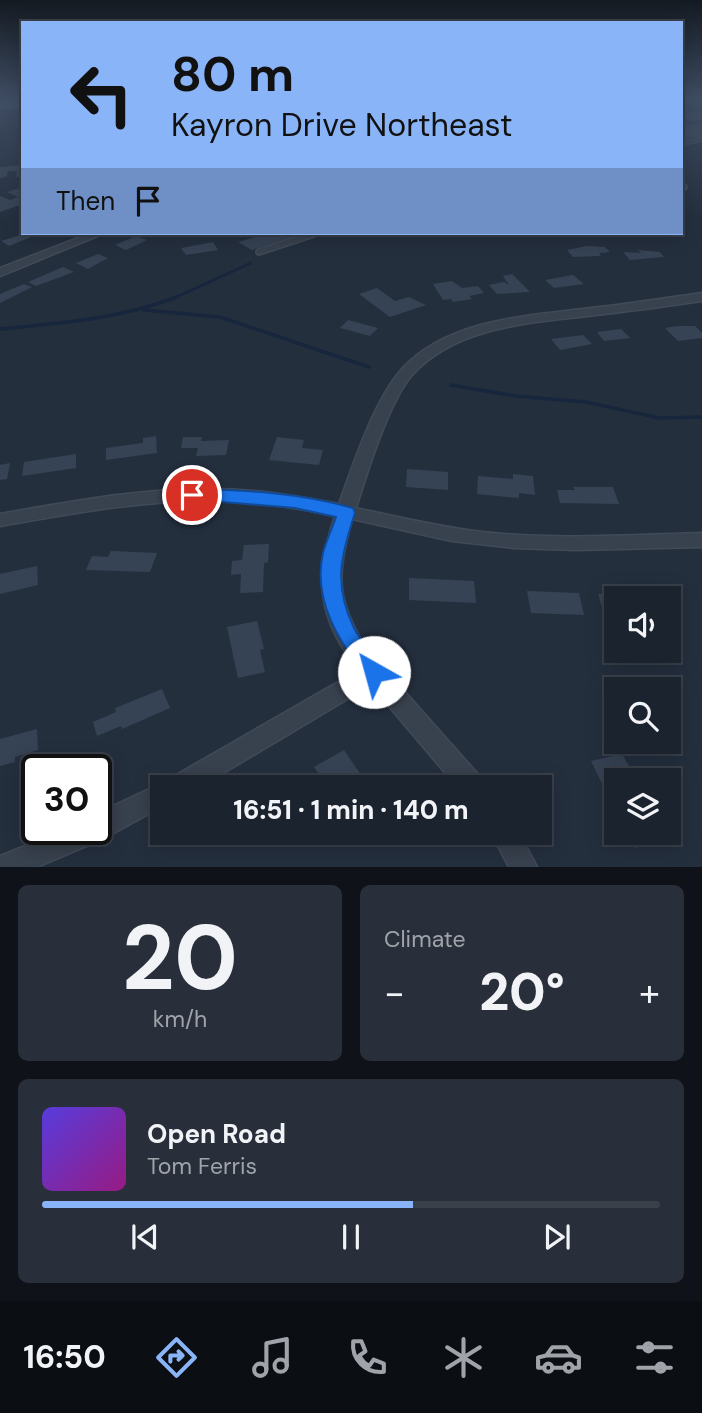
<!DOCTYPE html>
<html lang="en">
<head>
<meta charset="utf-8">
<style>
	:root { --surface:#1b232e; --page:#282f3a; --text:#f1f3f6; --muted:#a0a4aa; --line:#39404a; --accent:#8ab4f8 }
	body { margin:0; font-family:"DM Sans",sans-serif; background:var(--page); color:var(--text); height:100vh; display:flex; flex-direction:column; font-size:26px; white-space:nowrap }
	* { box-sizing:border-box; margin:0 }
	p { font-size:23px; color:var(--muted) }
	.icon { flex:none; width:38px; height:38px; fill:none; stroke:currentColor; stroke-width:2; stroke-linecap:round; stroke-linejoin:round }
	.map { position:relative; height:867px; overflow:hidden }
	.drawer { display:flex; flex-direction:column; gap:18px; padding:18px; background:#0f1319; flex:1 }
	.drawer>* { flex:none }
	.hud { position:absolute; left:21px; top:21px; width:662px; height:214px; border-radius:0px; box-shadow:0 4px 18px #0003,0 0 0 2px var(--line); background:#8ab4f8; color:#111; overflow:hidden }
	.tools { position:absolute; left:604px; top:586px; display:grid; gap:14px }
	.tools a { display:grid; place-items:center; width:77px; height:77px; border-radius:0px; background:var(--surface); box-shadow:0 4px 18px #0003,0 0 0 2px var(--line); font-size:35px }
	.speed { position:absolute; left:21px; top:754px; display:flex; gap:14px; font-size:35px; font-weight:700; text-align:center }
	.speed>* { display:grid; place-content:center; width:91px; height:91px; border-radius:50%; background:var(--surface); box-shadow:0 4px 18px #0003,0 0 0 2px var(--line); line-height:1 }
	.speed .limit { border:4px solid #111; border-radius:10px; background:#fff; color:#111 }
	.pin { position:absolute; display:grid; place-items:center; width:60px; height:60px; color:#fff; margin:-30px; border:4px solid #fff; border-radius:50%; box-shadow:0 2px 7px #0007 }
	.me { position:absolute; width:77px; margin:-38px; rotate:322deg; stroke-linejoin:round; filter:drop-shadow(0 0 5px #0008) }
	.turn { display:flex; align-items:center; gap:24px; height:147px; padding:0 35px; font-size:32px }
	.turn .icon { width:91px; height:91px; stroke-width:2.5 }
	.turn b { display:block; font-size:49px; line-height:60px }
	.then { display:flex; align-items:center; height:66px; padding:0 35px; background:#0003; gap:14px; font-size:26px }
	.big { font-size:52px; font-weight:800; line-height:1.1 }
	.drawer .tile { flex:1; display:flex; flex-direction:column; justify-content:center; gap:10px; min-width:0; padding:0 24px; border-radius:10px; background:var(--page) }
	.drawer .dial { align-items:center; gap:0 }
	.dial b { font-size:91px; line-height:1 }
	.song { display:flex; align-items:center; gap:21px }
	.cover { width:84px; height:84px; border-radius:10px; background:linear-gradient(135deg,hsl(250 70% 55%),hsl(310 70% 35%)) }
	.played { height:7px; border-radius:4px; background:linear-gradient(90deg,var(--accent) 60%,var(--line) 60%) }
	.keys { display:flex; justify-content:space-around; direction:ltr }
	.heat { display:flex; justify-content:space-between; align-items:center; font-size:38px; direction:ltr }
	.drawer .tiles { flex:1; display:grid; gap:18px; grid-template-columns:1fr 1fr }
	.tile:last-child { grid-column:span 2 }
	.trip { position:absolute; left:150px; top:775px; width:402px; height:70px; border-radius:0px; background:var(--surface); box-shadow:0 4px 18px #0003,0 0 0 2px var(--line); font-weight:800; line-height:70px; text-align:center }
	.tab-bar { display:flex; height:112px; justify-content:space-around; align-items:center; background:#0b0e12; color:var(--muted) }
	.tab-bar .icon { width:49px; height:49px }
	.tab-bar .on { color:var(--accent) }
	.tab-bar b { font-size:32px; color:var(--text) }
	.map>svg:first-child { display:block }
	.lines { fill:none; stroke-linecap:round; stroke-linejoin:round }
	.stream-far1 { stroke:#17263c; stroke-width:2.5 }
	.stream { stroke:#17263c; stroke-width:3.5 }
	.building { fill:#364354 }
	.service-far1-casing { stroke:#414a57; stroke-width:6 }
	.service-casing { stroke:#414a57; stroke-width:8 }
	.minor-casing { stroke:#414a57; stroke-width:3 }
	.primary-casing { stroke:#414a57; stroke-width:4 }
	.service-far1 { stroke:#38414e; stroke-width:4.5 }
	.service { stroke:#38414e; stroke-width:5 }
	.minor { fill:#38414e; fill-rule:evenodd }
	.primary { fill:#56606e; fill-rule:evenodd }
	.route { fill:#1a73e8; stroke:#114b97; stroke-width:2 }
</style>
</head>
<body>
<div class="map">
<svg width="702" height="867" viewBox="0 0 702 867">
	<rect width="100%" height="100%" fill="#242f3e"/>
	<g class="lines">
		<polyline class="stream-far1" points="172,299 251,263"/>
		<g class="stream">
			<polyline points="144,310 220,317 369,367"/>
			<path d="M0,329c61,-6 119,-10 177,-32"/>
			<polyline points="451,385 515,396 586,402 659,418 702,417"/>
		</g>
	</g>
	<g class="building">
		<polygon points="702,112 702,120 691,121 681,115"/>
		<polygon points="702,124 702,131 681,133 681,126"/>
		<polygon points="23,165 23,176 16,177 17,171 8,171 6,177 0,178 0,167"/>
		<polygon points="23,187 23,204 0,212 0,196 10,200 18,197 7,192"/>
		<polygon points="27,233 41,233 9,246 1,241"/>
		<polygon points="269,233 305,233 252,250 238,242"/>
		<polygon points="136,236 147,240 126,250 115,245"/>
		<polygon points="213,242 218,250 186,255 181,248"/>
		<polygon points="587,246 605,247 610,252 599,253 601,256 573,257 567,250"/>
		<polygon points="638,250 660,252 664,257 630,260 623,252 641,253"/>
		<polygon points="98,254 108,258 88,269 76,263"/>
		<polygon points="63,267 74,272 36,286 28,282"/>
		<polygon points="512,274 530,292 497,294 489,285 504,282 509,285 503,276"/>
		<polygon points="573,275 584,284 554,288 545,280"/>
		<polygon points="452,281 462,288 478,286 484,293 469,296 472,299 453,302 451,299 443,300 433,284"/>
		<polygon points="24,284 32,287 0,303 0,294"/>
		<polygon points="377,288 395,301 409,297 426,305 390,317 359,294"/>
		<polygon points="348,320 378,328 370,336 340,328"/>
		<polygon points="677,326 695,326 702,333 702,338 678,341 665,328"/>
		<polygon points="621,329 630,338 604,341 597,332"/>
		<polygon points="583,335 592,344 560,350 551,339"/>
		<polygon points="156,436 157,453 106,460 106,448 143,443 143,438"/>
		<polygon points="183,437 202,437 201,441 229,440 226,455 196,456 198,448 181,448"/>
		<polygon points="277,437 304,440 302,448 323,450 319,465 269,460"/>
		<polygon points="76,454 76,468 22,476 24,462"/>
		<polygon points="10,463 7,479 0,480 0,465"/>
		<polygon points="407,469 448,472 448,490 406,487"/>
		<polygon points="513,474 533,476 535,495 519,493 519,498 477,494 478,476 513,479"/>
		<polygon points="573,487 613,487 619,504 560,503 557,490 575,490"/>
		<polygon points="269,544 268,562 264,563 263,592 240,593 241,574 231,575 232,561 242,560 244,545"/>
		<polygon points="111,551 157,553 150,572 86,570 92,556 108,557"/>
		<polygon points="37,566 38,585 0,594 0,574"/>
		<polygon points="409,578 474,581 476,603 409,600"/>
		<polygon points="527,591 579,593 584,615 531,613"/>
		<polygon points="598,594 642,594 644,598 616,598 616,621 606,621"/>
		<polygon points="257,621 264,649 260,650 265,672 238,678 227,627"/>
		<polygon points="162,689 170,708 122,729 121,726 97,736 93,722 116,712 115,708"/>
		<polygon points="37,729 38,750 15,757 15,762 0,766 0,739"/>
		<polygon points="344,750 370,788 328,788 314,767"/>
		<polygon points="622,754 637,780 616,780 616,812 591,761"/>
		<polygon points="627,833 665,833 669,839 634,848"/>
	</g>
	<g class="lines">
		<g class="service-far1-casing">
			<g id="service-far1">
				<polyline points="681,135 702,133"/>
				<polyline points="681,155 683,143 702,139"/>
				<polyline points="681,185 684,187 681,187"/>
			</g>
		</g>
		<g class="service-casing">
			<g id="service">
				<polyline points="681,187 684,187 682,186"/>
				<polyline points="240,233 245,233"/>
				<polyline points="259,252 317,233"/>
			</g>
		</g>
		<g class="minor-casing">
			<g id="minor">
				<polygon points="91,233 105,233 0,276 0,268"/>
				<path d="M702,293v8c-35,5 -71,10 -106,14 -63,8 -139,10 -184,60 -23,26 -45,98 -56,133 41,9 83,19 126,24 73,8 147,3 220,1v14l-125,3 -63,-2 -62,-7 -100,-22c-15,56 -17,79 14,129l117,132 3,8h-28l-87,-103 -173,103h-35v18l-60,33 -66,28h-37v-11l64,-26h32v-16l68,-32 195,-112c-43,-51 -44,-94 -24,-154 -40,-9 -81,-15 -122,-15 -72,-1 -143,13 -213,25v-12c70,-12 141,-26 212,-25 43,0 85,7 127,15 14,-39 35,-104 63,-135 46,-50 125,-53 189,-61 37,-4 74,-10 111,-15z"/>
				<polygon points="491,833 519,833 537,867 509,867"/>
			</g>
		</g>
		<g class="primary-casing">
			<polygon id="primary" points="23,100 23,106 0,109 0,101"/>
		</g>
		<use href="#service-far1" class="service-far1"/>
		<use href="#service" class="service"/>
		<use href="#minor" class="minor"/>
		<use href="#primary" class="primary"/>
	</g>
	<linearGradient id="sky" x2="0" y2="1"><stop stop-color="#141a22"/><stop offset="0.45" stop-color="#3f4d63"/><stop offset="1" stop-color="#3f4d63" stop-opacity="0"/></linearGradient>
	<rect width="702" height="221" fill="url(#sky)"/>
	<path class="route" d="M192,489c54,1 109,4 161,19l2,5c-14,42 -22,72 -1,115 8,16 24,28 31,44l-3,7 -8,3 -7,-3c-27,-37 -55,-78 -44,-126 3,-12 9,-24 13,-36l-41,-9 -109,-9 -2,-4 2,-4z"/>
</svg>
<div class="tools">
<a><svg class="icon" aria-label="sound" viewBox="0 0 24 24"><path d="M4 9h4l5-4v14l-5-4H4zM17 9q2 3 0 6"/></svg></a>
<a><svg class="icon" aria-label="search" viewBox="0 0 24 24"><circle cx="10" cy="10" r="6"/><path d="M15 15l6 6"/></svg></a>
<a><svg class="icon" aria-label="layers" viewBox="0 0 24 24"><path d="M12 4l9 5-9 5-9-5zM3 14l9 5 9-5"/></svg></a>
</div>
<div class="speed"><div class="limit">30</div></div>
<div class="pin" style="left:192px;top:495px;background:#d93025"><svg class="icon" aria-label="arrive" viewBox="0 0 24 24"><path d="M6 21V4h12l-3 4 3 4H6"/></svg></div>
<svg class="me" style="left:374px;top:672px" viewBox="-20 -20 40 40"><circle r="19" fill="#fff"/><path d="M0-13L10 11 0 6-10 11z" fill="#1a73e8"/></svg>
<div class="trip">16:51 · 1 min · 140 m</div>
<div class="hud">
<div class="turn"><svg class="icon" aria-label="left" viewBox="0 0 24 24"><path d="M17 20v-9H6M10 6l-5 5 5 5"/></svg><div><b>80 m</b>Kayron Drive Northeast</div></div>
<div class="then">Then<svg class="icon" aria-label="arrive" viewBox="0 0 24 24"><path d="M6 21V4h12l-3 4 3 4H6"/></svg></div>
</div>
</div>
<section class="drawer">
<div class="tiles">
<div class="tile dial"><b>20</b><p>km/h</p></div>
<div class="tile"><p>Climate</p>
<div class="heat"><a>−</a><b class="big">20°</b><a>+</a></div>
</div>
<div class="tile">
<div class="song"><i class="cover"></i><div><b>Open Road</b><p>Tom Ferris</p></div></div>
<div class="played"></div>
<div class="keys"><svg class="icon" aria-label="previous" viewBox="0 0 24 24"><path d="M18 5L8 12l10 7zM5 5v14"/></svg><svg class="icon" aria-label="pause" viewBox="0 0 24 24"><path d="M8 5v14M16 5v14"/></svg><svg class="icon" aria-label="next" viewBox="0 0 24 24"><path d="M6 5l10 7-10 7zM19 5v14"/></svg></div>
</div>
</div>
</section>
<nav class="tab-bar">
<b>16:50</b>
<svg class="icon on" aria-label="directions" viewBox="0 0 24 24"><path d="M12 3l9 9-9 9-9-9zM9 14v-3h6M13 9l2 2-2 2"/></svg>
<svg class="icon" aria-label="music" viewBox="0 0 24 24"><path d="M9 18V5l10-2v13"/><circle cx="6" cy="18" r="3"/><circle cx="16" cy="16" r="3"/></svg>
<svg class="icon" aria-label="phone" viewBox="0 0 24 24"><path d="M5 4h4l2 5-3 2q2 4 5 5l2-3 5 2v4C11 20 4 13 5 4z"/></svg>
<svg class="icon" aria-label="climate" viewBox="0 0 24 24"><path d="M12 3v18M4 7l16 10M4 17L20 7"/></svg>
<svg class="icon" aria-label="car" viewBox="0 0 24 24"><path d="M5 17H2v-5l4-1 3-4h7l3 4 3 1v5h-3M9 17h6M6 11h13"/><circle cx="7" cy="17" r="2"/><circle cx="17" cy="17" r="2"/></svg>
<svg class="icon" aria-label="filters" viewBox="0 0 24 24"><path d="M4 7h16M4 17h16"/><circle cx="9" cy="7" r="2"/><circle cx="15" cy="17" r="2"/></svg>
</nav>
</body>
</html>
